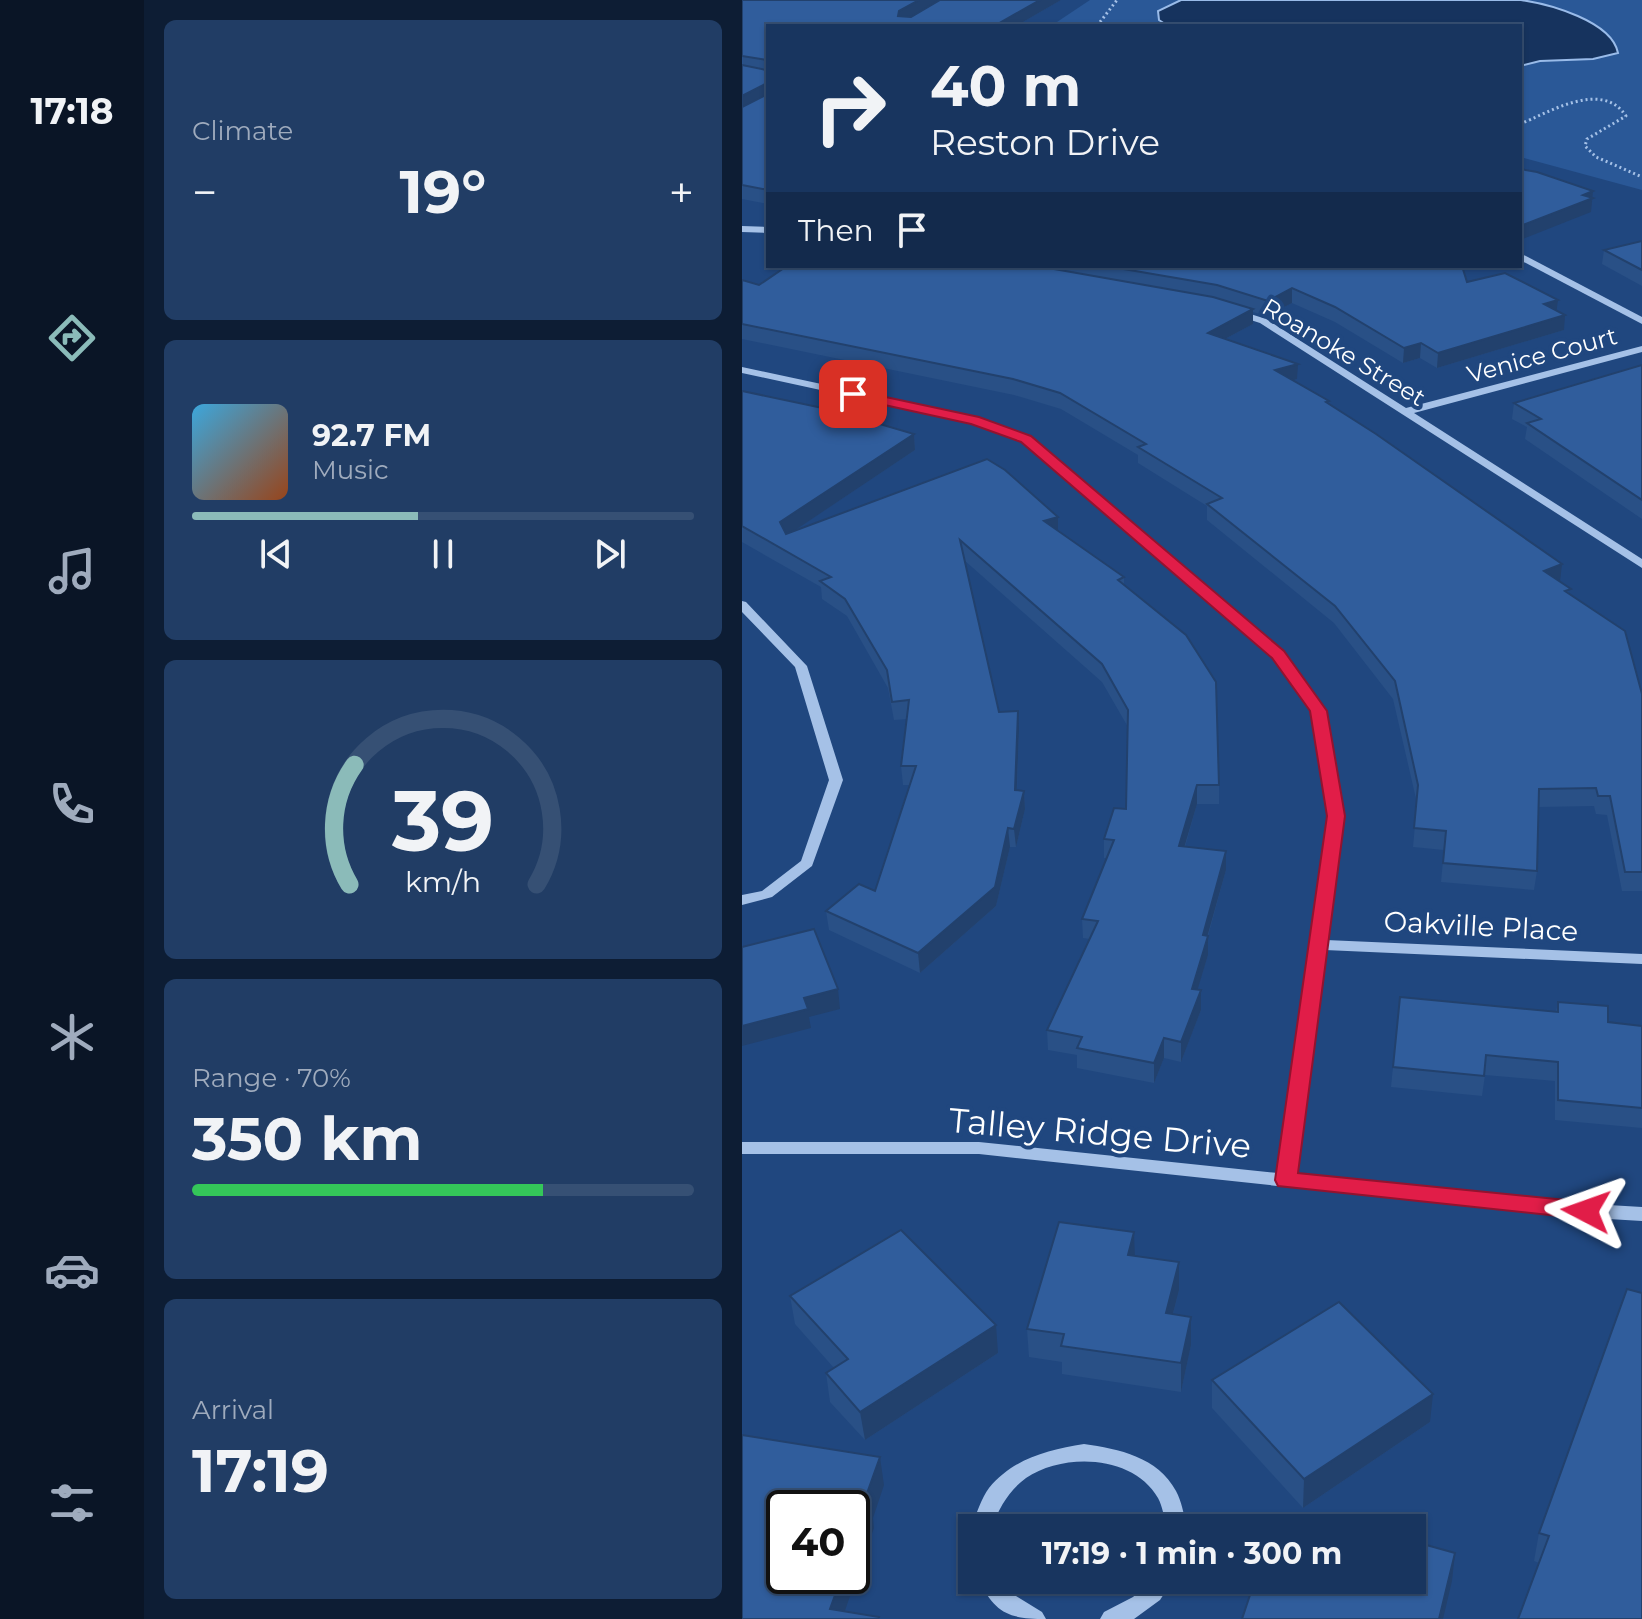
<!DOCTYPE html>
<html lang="en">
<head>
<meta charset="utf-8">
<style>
	:root { --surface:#18355f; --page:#213d65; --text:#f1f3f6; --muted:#9fabbd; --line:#365074; --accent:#8bbbb9 }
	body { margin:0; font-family:Montserrat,sans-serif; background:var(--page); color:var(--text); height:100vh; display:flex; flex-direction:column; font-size:30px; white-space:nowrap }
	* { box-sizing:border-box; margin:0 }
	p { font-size:26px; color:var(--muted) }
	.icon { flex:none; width:44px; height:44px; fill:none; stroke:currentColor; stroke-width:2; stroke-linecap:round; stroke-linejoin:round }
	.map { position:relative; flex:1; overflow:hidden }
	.side { display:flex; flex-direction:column; gap:20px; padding:20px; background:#0d1d34; width:598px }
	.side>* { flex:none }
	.banner { position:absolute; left:24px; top:24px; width:756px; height:244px; border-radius:0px; box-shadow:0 2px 6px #0004,0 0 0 2px var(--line); background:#18355f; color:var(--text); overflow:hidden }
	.speed { position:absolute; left:24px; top:1490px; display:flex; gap:16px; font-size:40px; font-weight:700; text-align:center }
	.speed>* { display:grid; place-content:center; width:104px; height:104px; border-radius:50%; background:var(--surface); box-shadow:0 2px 6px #0004,0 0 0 2px var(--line); line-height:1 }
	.speed .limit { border:4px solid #111; border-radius:12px; background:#fff; color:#111 }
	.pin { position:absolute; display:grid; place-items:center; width:68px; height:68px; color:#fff; margin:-34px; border-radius:16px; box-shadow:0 4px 12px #0006 }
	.me { position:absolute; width:88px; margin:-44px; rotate:274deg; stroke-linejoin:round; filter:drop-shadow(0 0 6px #0008) }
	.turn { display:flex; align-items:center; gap:28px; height:168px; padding:0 32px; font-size:36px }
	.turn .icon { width:104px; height:104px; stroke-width:2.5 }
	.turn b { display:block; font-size:56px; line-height:68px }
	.then { display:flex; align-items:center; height:76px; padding:0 32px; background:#0003; gap:16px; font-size:30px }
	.big { font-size:60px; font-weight:700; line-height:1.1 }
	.side .card { flex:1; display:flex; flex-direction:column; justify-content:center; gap:12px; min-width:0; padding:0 28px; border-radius:12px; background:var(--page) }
	.side .dial { align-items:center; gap:0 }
	.dial svg { height:208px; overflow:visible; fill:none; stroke:var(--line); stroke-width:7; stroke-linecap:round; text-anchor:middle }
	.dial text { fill:var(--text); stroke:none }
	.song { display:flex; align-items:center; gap:24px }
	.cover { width:96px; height:96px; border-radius:12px; background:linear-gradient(135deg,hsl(200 70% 55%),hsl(20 70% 35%)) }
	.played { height:8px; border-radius:4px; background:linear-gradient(90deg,var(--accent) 45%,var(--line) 45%) }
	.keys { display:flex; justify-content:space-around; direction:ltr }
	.heat { display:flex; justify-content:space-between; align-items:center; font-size:44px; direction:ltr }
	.charge { height:12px; border-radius:6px; background:linear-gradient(90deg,#34c759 70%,var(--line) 0) }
	.trip { position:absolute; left:216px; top:1514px; width:468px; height:80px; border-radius:0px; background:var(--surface); box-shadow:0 2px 6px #0004,0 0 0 2px var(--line); font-weight:700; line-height:80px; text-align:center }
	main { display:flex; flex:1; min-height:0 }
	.tabs { display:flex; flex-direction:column; width:144px; justify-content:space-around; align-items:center; background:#0a1526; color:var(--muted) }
	.tabs .icon { width:56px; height:56px }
	.tabs .selected { color:var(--accent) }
	.tabs b { font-size:36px; color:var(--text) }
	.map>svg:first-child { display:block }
	.green { fill:#2a5897 }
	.water { fill:#16335e; stroke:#99bbe9; stroke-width:2 }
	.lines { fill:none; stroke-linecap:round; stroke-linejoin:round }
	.path { stroke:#a5c1e7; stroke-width:3; stroke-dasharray:2 3; stroke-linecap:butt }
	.minor { fill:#a5c1e7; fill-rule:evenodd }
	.wall { fill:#295086 }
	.shaded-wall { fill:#22416d }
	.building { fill:#305d9c; stroke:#22416d; stroke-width:2 }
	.route { fill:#e11d48; stroke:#92132f; stroke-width:2 }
	.labels { text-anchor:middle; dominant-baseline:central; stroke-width:8; stroke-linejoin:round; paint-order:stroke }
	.far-street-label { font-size:24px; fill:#fff; stroke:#20477f }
	.street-label { font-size:28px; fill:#fff; stroke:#20477f }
	.near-street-label { font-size:34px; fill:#fff; stroke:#20477f }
</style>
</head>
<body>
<main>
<nav class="tabs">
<b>17:18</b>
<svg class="icon selected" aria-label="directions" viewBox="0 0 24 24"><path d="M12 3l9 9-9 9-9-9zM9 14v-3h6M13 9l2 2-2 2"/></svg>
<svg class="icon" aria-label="music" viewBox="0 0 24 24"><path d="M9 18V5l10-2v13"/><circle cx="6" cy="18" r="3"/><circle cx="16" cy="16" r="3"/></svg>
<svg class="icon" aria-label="phone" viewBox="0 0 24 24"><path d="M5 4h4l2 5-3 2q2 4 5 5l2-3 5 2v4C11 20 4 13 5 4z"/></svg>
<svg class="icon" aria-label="climate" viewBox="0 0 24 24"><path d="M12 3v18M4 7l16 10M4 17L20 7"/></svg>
<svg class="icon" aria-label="car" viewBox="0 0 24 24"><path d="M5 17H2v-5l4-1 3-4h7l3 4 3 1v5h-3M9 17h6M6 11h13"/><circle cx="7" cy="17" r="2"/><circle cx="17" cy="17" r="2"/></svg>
<svg class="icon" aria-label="filters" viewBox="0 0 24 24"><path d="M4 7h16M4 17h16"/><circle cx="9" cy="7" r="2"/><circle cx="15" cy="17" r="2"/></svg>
</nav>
<section class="side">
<div class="card"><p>Climate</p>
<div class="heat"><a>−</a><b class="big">19°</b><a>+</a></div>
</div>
<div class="card">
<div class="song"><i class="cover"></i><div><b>92.7 FM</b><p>Music</p></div></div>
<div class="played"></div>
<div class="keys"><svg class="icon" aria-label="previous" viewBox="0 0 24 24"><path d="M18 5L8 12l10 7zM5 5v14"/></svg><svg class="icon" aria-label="pause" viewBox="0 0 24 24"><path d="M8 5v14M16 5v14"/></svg><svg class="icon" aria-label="next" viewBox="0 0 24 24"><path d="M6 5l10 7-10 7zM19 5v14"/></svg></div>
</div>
<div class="card dial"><svg viewBox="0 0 100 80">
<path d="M14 69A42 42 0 1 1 86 69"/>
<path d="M14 69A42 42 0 0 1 16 23" stroke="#8bbbb9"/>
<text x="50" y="56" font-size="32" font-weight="700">39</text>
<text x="50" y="72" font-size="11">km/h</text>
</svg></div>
<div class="card"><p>Range · 70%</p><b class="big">350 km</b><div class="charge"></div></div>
<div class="card"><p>Arrival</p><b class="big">17:19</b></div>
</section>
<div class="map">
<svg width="900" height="1619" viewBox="0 0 900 1619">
	<rect width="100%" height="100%" fill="#20477f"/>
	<polygon class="green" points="348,0 900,0 900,190 778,157 778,26 309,26"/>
	<path class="water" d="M439,0h340c28,4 91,21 97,53l-25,6 -53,2 -20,5v-40h-352l-9,-6 -1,-9z"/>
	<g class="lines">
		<g class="path">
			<polyline points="355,26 375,0"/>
			<path d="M778,124c28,-11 82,-45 106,-8l-39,23 -2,7 11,11 46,20"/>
		</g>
		<g class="minor">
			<polygon points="0,226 26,227 26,233 0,232"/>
			<polygon points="778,253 900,317 900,324 778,260"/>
			<polygon points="493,309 524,319 664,408 900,346 900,352 672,413 900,559 900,568 518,323 490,314 488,312"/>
			<polygon points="0,367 233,417 288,437 540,652 583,711 601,816 584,940 900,954 900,964 583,950 553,1175 816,1202 900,1207 900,1221 816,1216 237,1154 0,1154 0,1142 237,1142 536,1173 587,816 569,711 532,658 280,441 230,423 0,373"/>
			<polygon points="0,601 4,602 65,666 101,780 70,866 30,897 0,905 0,895 20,891 59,861 87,780 53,667 0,612"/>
			<path d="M342,1444c35,5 74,13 92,47 6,11 8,25 11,37h-20c-3,-9 -4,-21 -9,-30 -24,-43 -94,-46 -132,-20 -18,13 -27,31 -35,50h-19v2l-1,-2c5,-13 10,-29 18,-40 25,-30 59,-38 95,-44z"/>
			<path d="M237,1580h22l7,11 34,21 4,7c-36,0 -51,-5 -67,-39z"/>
			<polygon points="409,1580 431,1580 418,1600 392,1619 358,1619 362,1612 391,1597"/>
		</g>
	</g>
	<g class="wall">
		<polygon points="0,0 319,0 274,26 26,26 26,204 0,199"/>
		<polygon points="900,241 900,286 860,264 862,250"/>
		<polygon points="45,266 720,266 725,282 814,311 822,330 695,368 678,358 661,363 593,322 550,303 525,316 511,312 511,324 483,339 555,379 551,380 587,405 818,582 829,595 900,694 900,891 880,891 865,815 854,814 852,806 797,807 795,871 792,890 699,882 702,850 671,847 675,803 651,699 592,623 465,520 465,506 396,463 396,455 319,409 272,395 0,339 0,280 17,285"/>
		<polygon points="900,365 900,519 783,439 785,427 770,419 772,403"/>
		<polygon points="0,391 172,434 173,450 53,530 316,531 382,577 382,585 477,785 477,804 455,804 443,847 484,870 466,936 466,955 455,990 459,1010 439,1062 422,1058 412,1083 335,1068 335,1055 306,1050 305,1030 348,939 341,938 340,919 365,858 362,858 362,839 384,809 386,727 360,682 222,560 257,712 277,729 275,790 282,791 283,809 274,847 268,847 254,906 178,973 87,930 84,911 133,891 168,785 161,785 159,766 165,719 152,720 146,688 105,616 80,599 79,587 0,542"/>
		<polygon points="658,997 814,1012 816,1002 866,1022 900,1026 900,1128 813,1120 813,1081 743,1075 740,1096 649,1087"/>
		<polygon points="393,1256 437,1290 431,1314 449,1345 439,1392 320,1374 320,1362 287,1357 285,1329"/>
		<polygon points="900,1293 797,1563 792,1561 797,1533"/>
		<polygon points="48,1296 256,1353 123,1440 88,1402 84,1373 92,1368 53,1324"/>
		<polygon points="470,1380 688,1422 561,1508 470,1408"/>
	</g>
	<g class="shaded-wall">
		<polygon points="177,0 199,0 158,23 156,16 157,11"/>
		<polygon points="298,0 319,0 274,26 252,26"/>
		<polygon points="23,84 25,96 0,110 0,96"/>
		<polygon points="851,191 849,212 778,240 778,226"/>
		<polygon points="550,288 550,303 525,316 526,301"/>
		<polygon points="816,300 814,315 802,304"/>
		<polygon points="511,309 511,324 466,348 466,333"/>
		<polygon points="823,315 822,330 695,368 696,353"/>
		<polygon points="679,343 678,358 661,363 662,348"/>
		<polygon points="556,364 555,379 533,386 533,370"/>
		<polygon points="172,434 173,450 40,539 38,522"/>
		<polygon points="316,517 316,534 302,521"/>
		<polygon points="820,564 818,582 802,571"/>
		<polygon points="276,711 277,729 274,809 273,790"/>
		<polygon points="455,785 455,804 437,865 437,846"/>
		<polygon points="282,791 283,809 274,847 272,829"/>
		<polygon points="266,828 268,847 254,906 178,973 176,953"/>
		<polygon points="484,851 484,870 462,948 466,936 466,955 450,1008 450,989 461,935"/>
		<polygon points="96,989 98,1009 67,1017 69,1028 0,1046 0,1026 62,998"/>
		<polygon points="459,990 459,1010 439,1062 439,1042"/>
		<polygon points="422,1038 422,1058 412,1083 412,1063"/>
		<polygon points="392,1232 393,1260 386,1255"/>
		<polygon points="437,1262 437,1290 424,1341 424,1313"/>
		<polygon points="449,1317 449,1345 439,1392 439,1363"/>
		<polygon points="254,1325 256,1353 123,1440 118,1412"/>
		<polygon points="691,1394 688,1422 561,1508 562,1479"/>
		<polygon points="138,1457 142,1485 131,1518 132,1528 100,1619 88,1609 100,1576 110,1576 110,1549 123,1499"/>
		<polygon points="713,1553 710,1581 701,1619 697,1619"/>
	</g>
	<g class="building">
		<polygon points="0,0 177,0 157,11 156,16 169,17 198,0 298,0 252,26 26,26 26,63 25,60 0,56"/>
		<polygon points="0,65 24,70 26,69 26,84 23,84 0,96"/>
		<polygon points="26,92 26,190 0,185 0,107 26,94"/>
		<polygon points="778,169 795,172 851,191 841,195 851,198 778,226"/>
		<polygon points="900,241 900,270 862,250"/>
		<polygon points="45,266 295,266 471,297 511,309 466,333 556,364 533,370 587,401 584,402 634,434 820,564 802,571 829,589 823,591 883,631 900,694 900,872 883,872 868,796 856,796 854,788 797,789 795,871 701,863 704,831 672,828 676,785 653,681 593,606 465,504 480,498 396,447 404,444 318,393 271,379 0,324 0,280 17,285"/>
		<polygon points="364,266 720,266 725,282 763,273 816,300 802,304 823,315 696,353 679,343 662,348 593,307 550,288 526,301 475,285"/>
		<polygon points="900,365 900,500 785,423 799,419 772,403"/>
		<polygon points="0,391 90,410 172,434 38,522 44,534 245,459 263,470 316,517 302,521 382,577 376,580 444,635 474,682 477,785 455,785 437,846 484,851 461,935 466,936 450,989 459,990 439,1042 422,1038 412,1063 335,1048 340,1037 305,1030 356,921 340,919 372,840 362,839 372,808 384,809 386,710 360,664 218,540 257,712 276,711 273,790 282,791 272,829 266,828 253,887 176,953 84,911 117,884 133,891 174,766 159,766 167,700 150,702 145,670 103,599 78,581 89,577 0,526"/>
		<polygon points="72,929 96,989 62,998 66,1009 0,1026 0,947"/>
		<polygon points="658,997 816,1012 816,1002 866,1006 866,1022 900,1026 900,1108 816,1100 816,1062 744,1055 742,1076 651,1067"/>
		<polygon points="317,1222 392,1232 386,1255 437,1262 424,1313 449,1317 439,1363 319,1346 322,1334 285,1329"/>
		<polygon points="159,1230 254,1325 118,1412 84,1373 106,1359 48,1296"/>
		<polygon points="885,1289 900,1293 900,1619 776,1619 807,1536 797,1533"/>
		<polygon points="597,1302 691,1394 562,1479 470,1380"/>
		<polygon points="0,1435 138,1457 123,1499 128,1499 110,1549 110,1508 42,1508 42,1576 100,1576 88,1609 137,1617 136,1619 0,1619"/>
		<polygon points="573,1514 623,1528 569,1528"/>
		<polygon points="670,1541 713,1553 697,1619 500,1619 513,1580 670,1580"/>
	</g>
	<polygon class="route" points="111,390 237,417 289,436 542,651 585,711 603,816 556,1173 844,1202 852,1205 855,1211 852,1217 844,1219 536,1186 533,1180 585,816 568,711 530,658 279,442 229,424 106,397 104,394"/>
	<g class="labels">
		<g class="far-street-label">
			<text transform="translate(602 352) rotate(31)">Roanoke Street</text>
			<text transform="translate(800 355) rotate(-15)">Venice Court</text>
		</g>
		<g class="street-label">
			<text transform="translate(739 926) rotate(3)">Oakville Place</text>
		</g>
		<g class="near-street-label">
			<text transform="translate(358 1133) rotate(5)">Talley Ridge Drive</text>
		</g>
	</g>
</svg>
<div class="speed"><div class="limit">40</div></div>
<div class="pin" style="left:111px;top:394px;background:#d93025"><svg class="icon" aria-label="arrive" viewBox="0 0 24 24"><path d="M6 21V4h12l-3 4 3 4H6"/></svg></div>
<svg class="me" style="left:844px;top:1211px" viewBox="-20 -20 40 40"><path d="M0-17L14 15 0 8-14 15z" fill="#e11d48" stroke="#fff" stroke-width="4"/></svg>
<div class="trip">17:19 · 1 min · 300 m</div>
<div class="banner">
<div class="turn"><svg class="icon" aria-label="right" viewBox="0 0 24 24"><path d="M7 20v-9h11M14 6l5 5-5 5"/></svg><div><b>40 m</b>Reston Drive</div></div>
<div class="then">Then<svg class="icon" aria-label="arrive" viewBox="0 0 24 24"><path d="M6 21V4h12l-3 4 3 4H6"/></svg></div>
</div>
</div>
</main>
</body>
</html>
